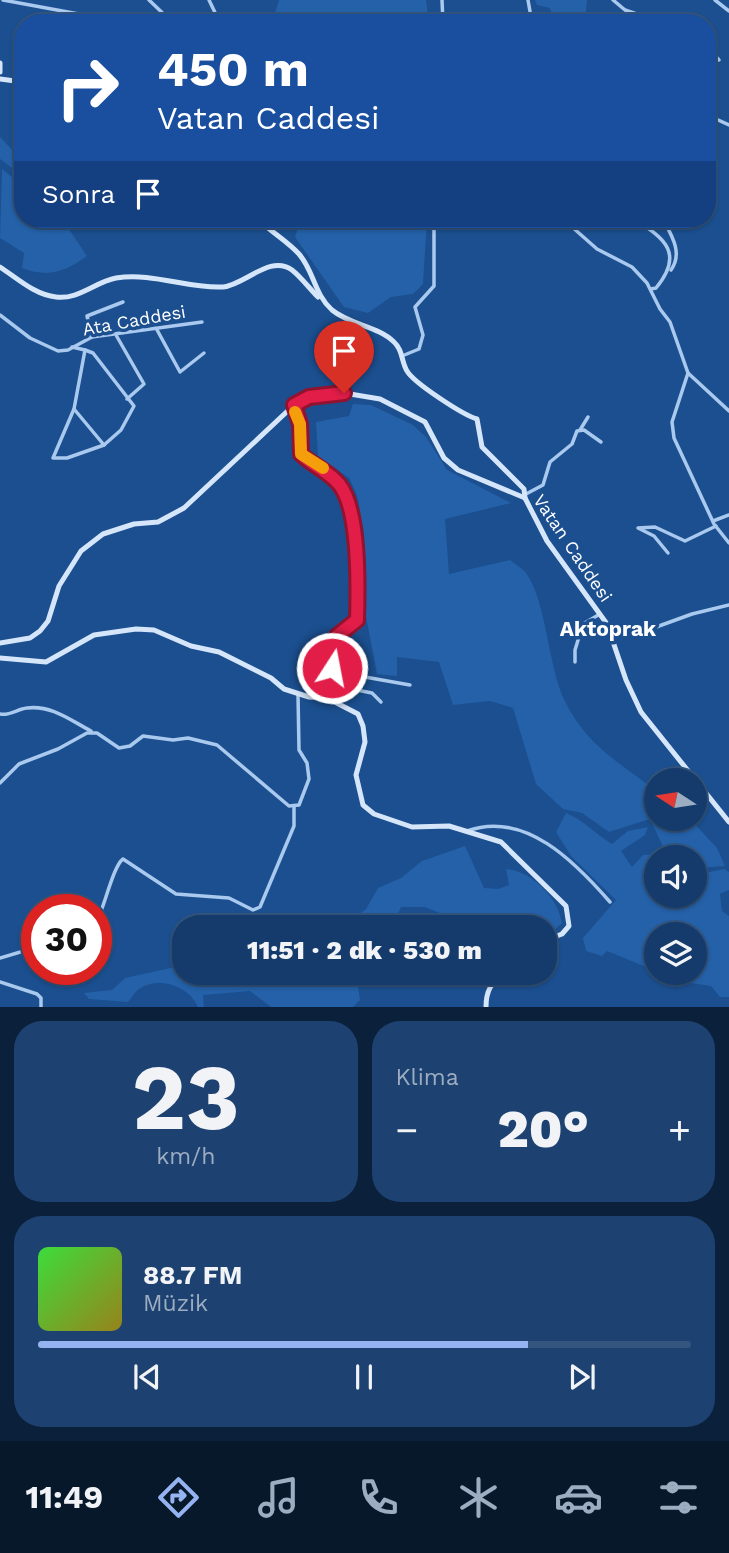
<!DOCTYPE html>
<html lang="tr">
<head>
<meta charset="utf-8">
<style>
	:root { --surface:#143b6b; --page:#1d4271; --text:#f1f3f6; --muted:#9dadc1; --line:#33557e; --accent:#95b2f1 }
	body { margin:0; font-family:"Work Sans",sans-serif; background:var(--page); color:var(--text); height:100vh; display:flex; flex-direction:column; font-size:26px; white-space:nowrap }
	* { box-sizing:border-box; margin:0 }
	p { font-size:23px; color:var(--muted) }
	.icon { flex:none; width:38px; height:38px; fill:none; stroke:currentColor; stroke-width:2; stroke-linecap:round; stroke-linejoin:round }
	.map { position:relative; height:1007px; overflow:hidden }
	.side { display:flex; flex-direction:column; gap:14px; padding:14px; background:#0b203b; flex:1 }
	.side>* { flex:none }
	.hud { position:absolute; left:14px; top:14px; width:702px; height:214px; border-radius:28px; box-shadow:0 2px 5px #0004,0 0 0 2px var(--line); background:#1a4fa0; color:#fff; overflow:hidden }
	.needle { width:46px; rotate:282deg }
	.tools { position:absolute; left:644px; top:768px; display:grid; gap:14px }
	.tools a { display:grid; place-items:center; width:63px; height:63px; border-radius:50%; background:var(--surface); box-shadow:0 2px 5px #0004,0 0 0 2px var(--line); font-size:35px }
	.speed { position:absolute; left:21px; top:894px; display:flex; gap:14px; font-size:35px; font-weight:700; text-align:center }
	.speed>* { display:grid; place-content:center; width:91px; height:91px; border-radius:50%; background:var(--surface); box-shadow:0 2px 5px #0004,0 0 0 2px var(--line); line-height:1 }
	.speed .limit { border:10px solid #d22; background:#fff; color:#111 }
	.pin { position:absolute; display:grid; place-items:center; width:60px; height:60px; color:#fff; margin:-72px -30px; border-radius:50% 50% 50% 0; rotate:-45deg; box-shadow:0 0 7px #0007 }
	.pin .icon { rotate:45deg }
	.me { position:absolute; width:77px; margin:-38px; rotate:11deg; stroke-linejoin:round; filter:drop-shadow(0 0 5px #0008) }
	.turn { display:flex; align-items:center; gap:24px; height:147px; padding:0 28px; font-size:32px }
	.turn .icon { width:91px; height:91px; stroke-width:2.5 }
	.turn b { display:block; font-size:49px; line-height:60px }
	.then { display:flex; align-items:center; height:66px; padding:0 28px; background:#0003; gap:14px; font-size:26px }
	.big { font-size:52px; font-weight:800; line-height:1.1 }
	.side .tile { flex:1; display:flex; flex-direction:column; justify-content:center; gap:10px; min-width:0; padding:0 24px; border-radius:28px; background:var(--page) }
	.side .dial { align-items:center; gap:0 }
	.dial b { font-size:91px; line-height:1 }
	.song { display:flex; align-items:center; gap:21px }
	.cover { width:84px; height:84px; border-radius:10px; background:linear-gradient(135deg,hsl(120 70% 55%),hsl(50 70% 35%)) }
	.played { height:7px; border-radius:4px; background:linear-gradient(90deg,var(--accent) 75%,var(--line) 75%) }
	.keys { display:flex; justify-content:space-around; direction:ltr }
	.heat { display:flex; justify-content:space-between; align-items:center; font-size:38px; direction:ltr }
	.side .tiles { flex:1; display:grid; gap:14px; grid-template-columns:1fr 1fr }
	.tile:last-child { grid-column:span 2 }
	.trip { position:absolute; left:172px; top:915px; width:385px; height:70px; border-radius:28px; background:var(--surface); box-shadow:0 2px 5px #0004,0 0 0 2px var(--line); font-weight:800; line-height:70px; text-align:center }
	.tab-bar { display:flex; height:112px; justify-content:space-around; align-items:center; background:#08182b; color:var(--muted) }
	.tab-bar .icon { width:49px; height:49px }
	.tab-bar .on { color:var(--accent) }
	.tab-bar b { font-size:32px; color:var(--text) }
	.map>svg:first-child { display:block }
	.green { fill:#2461a8 }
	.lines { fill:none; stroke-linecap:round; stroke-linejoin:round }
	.street { stroke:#a9c9ee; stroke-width:3.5 }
	.secondary { stroke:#d6e6fa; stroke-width:5 }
	.route-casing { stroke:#92132f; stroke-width:18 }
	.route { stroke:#e11d48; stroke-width:12 }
	.slow { stroke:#f59e0b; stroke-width:12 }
	.labels { text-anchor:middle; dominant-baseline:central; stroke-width:7; stroke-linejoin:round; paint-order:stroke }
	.street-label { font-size:18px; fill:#fff; stroke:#1b4f8f }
	.quarter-label { font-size:21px; font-weight:bold; fill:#fff; stroke:#1b4f8f }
</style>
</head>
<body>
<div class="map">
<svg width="729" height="1007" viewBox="0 0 729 1007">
	<rect width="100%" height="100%" fill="#1b4f8f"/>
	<g class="green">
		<polygon points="279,0 426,0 429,23 272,23"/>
		<polygon points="535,0 587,0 585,21 554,23 550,8 537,5"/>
		<polygon points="0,137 23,161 23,176 0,159"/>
		<path d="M2,169l21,17v33h39l25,37c-22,16 -39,22 -65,12l2,-15 -24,-15z"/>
		<polygon points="301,219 427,219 423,284 413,294 391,297 368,313 344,307 295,237"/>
		<path d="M353,404l18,1 42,20 13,12 21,33 64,33 -66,16 4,55 61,-14c5,4 12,8 16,13 20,27 22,90 37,124 22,48 55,64 93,94v28h34l27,29 8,18 -29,2 -1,-10 -27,-1 -18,-38 -41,13 -27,-19 -19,-4 -27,-25 -23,-76 -23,-7 -37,4 -14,-43 -42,-5v19l-20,-2 -11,-57 -2,-84 -7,-38 -8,-17 -31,-22 -2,-34 33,-6z"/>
		<path d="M566,813c18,7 30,22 46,31l16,-13 20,-4 -3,8 -24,16 11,16 11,-12 12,-1 4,3 -3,1v38l22,4 1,-4h16v-21l29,-6 5,3v18l-9,4 2,17 7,5v81h-9l-9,-11 -34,-5 -16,-8h34v-39h-39v37l-49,-20 -5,5 -16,-5 -3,-13 33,-38 -45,-44 -15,-24z"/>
		<path d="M465,846l19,42 14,1 11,-4 -3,-16c26,2 52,29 56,54l-7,6 -53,-13 -1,11h-7l-5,-9 -14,-4 -13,8 -37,-15h-24l-9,20h-50l24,-18 12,-21 23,-10 21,-17z"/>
		<path d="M184,965v8h32l6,4 18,2 9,-6h107l4,27 -7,7h-82l-21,-16 -47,4 1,12h-6c-8,-20 -39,-32 -59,-18 -4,3 -8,9 -11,13l-39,-3 -5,-6 28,-3 13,-12z"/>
	</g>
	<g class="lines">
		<g class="street">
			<polyline points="3,0 95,17 108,23"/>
			<polyline points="149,0 173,23"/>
			<polyline points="209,0 220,23"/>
			<polyline points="442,0 443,23"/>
			<polyline points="528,0 532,23"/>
			<polyline points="613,0 625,10 663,23"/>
			<polyline points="715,0 729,11"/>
			<polyline points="707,47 719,60 707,59"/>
			<polyline points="707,115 729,125"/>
			<polyline points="85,219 100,219"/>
			<polyline points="563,219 597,249 632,267 647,283 660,309 670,322 688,373 729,411"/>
			<path d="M634,219c32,20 50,35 22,69l-5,1"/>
			<path d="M663,219c9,17 20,34 8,51"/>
			<polyline points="0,315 30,338 58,351 68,350 92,337 202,322"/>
			<polyline points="156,328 180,372 204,353"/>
			<polyline points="116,335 144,384 127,399"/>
			<polyline points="92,337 87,316 123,302"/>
			<polyline points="72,347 85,350 74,409 53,458 67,458 104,445"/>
			<polyline points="402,356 419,349 423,335 415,307 434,286 434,227 438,219"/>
			<polyline points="688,373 672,422 674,438 714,524 729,543"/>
			<path d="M294,405l6,19 1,30c11,11 27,17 38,30 21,25 19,103 18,136l-20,16 -5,32 -12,30"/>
			<polyline points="74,409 104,445 121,430 134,406 93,353 85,350"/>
			<polyline points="580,430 588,417"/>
			<polyline points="526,494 543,485 550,462 572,444 577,431 584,430 601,442"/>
			<polyline points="713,521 729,515"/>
			<polyline points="668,553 654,536 638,528 655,527 685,541 716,526"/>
			<polyline points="648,630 692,614 729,605"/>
			<polyline points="575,662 575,650 583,624 600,614"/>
			<polyline points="331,671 410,685"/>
			<polyline points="326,684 372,693 381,702"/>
			<path d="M0,714c10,2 17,-5 27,-6 25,-3 43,12 64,23"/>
			<polyline points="0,783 19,764 58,749 87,733 97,733 119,748 130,746 143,736 173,740 188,738 217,745 289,806 299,805 309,779 307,763 299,750 298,695"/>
			<path d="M467,831c58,-21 108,31 143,71"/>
			<path d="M96,923c8,-14 17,-57 27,-64l53,35 53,4 24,12 7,-3 34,-81v-19"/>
			<polyline points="0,958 37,947"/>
			<polyline points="0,982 37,994 41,998 41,1007"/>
		</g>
		<g class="secondary">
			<polyline points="0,63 0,72"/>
			<polyline points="0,79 23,82"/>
			<path d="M258,219c13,13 29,22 41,35 15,17 15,40 33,56 18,15 46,16 62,32 9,8 7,19 13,29 7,12 56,44 70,48l5,28 42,42 1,9"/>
			<path d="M0,267c17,11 35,28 56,30 22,3 39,-15 60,-19 37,-6 72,11 107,9 22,-2 47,-33 69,-17 9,7 17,18 26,27"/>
			<polyline points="0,643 30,638 40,631 48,621 59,586 81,551 103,534 134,524 158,522 184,508 294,405 322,394 344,393 380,399 425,422 444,458 458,470 525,498 547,541 607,624 626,680 641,712 729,822"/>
			<polyline points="0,658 46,662 94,635 136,629 154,630 191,646 219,652 271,678 284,689 309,697 327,698 358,714 363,726 365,742 356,775 363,805 374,814 412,827 449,826 501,842 566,906 569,926 562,934 544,941"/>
			<path d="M486,1007c0,-16 5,-25 19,-34"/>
		</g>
	</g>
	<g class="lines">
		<g class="route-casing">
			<path id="route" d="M332,668l5,-32 20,-16c1,-33 3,-110 -18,-136 -11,-13 -27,-19 -38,-30l-1,-30 -6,-19 15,-8 35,-4"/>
		</g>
		<use href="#route" class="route"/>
		<polyline class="slow" points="295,412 300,424 301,454 323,468"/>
	</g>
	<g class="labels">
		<g class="street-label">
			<text transform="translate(134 320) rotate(-10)">Ata Caddesi</text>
			<text transform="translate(573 548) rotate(56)">Vatan Caddesi</text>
		</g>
		<g class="quarter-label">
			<text x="608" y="628">Aktoprak</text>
		</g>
	</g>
</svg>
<div class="tools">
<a><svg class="needle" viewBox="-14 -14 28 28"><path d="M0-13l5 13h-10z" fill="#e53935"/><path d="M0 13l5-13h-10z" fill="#9dadc1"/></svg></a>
<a><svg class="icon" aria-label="sound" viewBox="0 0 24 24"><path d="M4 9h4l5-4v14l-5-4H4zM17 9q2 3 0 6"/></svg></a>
<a><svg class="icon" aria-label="layers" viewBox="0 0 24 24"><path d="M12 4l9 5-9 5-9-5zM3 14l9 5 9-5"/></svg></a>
</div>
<div class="speed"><div class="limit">30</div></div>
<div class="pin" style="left:344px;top:393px;background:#d93025"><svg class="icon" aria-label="arrive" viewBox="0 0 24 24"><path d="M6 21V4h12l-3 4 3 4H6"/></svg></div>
<svg class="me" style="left:332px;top:668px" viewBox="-20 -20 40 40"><circle r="17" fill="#e11d48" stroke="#fff" stroke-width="3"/><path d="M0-11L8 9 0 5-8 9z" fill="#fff"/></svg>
<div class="trip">11:51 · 2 dk · 530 m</div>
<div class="hud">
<div class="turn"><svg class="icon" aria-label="right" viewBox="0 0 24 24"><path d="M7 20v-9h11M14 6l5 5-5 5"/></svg><div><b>450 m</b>Vatan Caddesi</div></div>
<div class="then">Sonra<svg class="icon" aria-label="arrive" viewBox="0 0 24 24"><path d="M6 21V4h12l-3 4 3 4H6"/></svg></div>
</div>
</div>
<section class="side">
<div class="tiles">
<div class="tile dial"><b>23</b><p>km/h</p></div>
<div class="tile"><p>Klima</p>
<div class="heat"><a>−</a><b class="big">20°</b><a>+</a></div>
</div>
<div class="tile">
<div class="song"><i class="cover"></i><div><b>88.7 FM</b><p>Müzik</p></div></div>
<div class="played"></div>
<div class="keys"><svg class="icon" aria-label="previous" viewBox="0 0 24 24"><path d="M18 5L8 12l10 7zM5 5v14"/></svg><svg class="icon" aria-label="pause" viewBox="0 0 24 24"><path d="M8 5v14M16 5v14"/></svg><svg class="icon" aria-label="next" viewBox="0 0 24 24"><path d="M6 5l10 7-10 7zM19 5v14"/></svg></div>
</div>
</div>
</section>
<nav class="tab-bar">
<b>11:49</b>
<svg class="icon on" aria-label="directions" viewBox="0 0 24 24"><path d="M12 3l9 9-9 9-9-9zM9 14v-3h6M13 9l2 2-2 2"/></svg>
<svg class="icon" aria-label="music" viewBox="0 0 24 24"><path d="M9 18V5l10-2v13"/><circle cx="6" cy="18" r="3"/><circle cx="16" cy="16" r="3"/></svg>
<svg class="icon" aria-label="phone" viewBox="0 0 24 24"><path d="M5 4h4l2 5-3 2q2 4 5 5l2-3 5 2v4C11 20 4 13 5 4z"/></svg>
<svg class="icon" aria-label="climate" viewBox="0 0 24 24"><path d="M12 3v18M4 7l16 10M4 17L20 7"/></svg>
<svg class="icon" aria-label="car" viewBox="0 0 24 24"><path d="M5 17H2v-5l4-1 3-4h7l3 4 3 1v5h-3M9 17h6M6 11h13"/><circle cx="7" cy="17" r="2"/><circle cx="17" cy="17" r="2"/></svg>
<svg class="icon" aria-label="filters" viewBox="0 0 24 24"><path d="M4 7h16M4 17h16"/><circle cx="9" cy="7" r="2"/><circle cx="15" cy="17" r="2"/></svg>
</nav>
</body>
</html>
